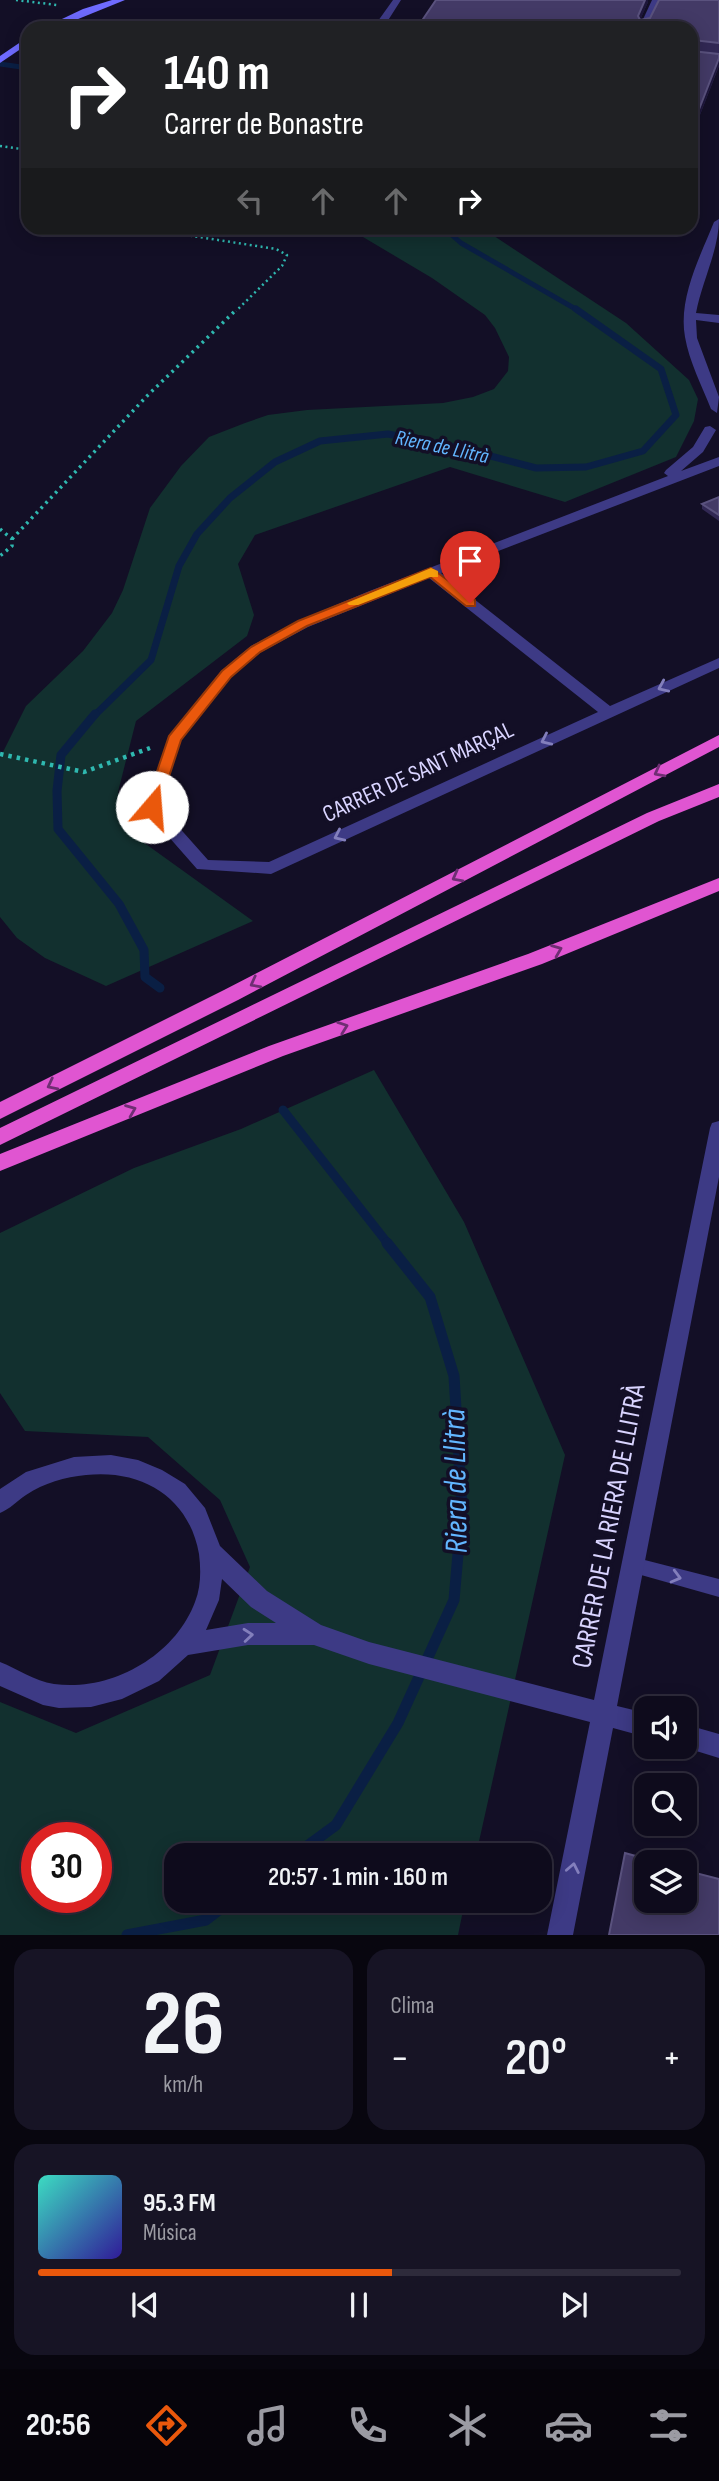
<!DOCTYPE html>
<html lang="es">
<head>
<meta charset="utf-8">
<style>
	:root { --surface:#0e0b1c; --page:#171425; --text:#f1f3f6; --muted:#9b9ba3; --line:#2e2b3b; --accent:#ea580c }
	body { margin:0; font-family:"Sofia Sans Condensed",sans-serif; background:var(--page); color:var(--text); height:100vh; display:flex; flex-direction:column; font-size:26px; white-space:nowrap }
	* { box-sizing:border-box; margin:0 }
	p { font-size:23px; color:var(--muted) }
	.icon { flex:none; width:38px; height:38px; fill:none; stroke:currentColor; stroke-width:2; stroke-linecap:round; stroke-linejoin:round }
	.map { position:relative; height:1935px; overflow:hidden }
	.side { display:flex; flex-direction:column; gap:14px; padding:14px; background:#08060f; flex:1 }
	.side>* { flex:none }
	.top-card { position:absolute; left:21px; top:21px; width:677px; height:214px; border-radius:21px; box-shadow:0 4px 18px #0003,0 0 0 2px var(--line); background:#202124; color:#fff; overflow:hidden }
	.fabs { position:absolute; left:634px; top:1696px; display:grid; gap:14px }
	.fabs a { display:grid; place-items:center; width:63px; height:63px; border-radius:14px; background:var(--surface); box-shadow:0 4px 18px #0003,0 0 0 2px var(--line); font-size:35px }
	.speed { position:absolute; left:21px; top:1822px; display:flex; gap:14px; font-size:35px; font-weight:700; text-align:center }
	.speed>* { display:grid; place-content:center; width:91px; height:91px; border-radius:50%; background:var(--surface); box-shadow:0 4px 18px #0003,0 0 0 2px var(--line); line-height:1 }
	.speed .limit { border:10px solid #d22; background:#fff; color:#111 }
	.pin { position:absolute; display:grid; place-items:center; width:60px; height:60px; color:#fff; margin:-72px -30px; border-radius:50% 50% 50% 0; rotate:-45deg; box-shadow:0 0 7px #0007 }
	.pin .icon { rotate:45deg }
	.me { position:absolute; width:77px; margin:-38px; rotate:18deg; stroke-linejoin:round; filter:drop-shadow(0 0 5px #0008) }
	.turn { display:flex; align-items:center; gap:24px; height:147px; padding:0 28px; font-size:32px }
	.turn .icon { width:91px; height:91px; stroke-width:2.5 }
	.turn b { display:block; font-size:49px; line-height:60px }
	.lanes { display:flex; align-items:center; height:66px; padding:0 28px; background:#0003; justify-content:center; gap:35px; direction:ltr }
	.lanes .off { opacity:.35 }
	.big { font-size:52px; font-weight:600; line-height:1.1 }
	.side .widget { flex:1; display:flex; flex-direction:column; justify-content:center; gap:10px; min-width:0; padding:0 24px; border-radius:21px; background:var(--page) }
	.side .dial { align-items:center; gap:0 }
	.dial b { font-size:91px; line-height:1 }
	.song { display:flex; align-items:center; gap:21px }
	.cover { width:84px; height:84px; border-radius:10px; background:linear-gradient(135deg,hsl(170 70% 55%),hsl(250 70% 35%)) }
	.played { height:7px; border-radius:4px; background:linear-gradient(90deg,var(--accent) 55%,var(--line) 55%) }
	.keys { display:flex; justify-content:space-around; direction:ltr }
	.heat { display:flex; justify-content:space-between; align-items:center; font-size:38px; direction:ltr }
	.side .tiles { flex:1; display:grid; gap:14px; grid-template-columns:1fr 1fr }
	.widget:last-child { grid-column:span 2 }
	.trip { position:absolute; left:164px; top:1843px; width:388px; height:70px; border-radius:21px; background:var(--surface); box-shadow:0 4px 18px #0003,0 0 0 2px var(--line); font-weight:600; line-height:70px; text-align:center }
	.menu { display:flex; height:112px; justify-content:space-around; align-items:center; background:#06040b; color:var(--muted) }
	.menu .icon { width:49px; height:49px }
	.menu .active { color:var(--accent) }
	.menu b { font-size:32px; color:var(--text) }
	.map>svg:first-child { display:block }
	.green { fill:#12302f; fill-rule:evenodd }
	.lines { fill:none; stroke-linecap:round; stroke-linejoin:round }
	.stream-far3 { stroke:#0a1f44; stroke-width:5 }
	.stream-far2 { stroke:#0a1f44; stroke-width:7 }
	.stream-far1 { stroke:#0a1f44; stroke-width:9 }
	.stream { stroke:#0a1f44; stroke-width:11 }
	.path-far2 { stroke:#2fb8b0; stroke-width:2.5; stroke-dasharray:2 3.5; stroke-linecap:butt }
	.path-far1 { stroke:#2fb8b0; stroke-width:3.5; stroke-dasharray:2.5 4.5; stroke-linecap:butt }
	.path { stroke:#2fb8b0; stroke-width:4.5; stroke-dasharray:3.5 5; stroke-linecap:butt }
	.service { fill:#3d3a85; fill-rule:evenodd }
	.minor { fill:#3d3a85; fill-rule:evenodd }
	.secondary { fill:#6f6bff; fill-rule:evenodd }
	.trunk { fill:#e055d1; fill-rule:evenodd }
	.wall { fill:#312854 }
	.shaded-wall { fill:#1d163a }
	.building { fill:#433a66; stroke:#5a527e; stroke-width:2 }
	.oneway { stroke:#837fbc }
	.oneway2 { stroke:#6f2e73 }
	.route { fill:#ea580c; stroke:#983908; stroke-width:2 }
	.slow { fill:#f59e0b }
	.labels { text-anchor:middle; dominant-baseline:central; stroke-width:7; stroke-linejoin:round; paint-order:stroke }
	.far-water-label { font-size:21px; font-style:italic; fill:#62b6ff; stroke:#130f26 }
	.street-label { font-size:24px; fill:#d9d4ff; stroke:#130f26 }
	.near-street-label { font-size:28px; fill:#d9d4ff; stroke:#130f26 }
	.near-water-label { font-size:32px; font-style:italic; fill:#62b6ff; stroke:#130f26 }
</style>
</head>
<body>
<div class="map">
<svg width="719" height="1935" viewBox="0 0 719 1935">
	<rect width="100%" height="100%" fill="#130f26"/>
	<g class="green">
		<polygon points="355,228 482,228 626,323 689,380 698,399 694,421 676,457 565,502 450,467 255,535 238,564 254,615 247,636 136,721 118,792 143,842 253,921 106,986 45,958 17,938 0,917 0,758 26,706 83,651 112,613 123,590 150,508 181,466 209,437 245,423 268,415 307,410 443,403 473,397 494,389 508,371 509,357 495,328 485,315 432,278 363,237"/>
		<path d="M374,1070l90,152 101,233 -89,400h-299v45l288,1 -7,34h-458v-233l76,31 134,-58 40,-108 -30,-67 -72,-63 -123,-6 -25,-38v-160l134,-65 107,-39zM37,1838h59v59h-59z"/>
	</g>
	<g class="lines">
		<g class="stream-far3">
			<polyline points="0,64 28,68"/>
			<polyline points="444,228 461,243 579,311"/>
		</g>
		<polyline class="stream-far2" points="94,716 151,660 179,566 197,534 230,498 275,462 320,441 388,434 460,448 536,468 586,467 643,451 676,415 661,369 576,309"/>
		<g class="stream-far1">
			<polyline points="95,714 61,755 57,791 58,829 119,904 144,950 145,977 160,988"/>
			<polyline points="283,1110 389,1245"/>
		</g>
		<g class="stream">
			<polyline points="295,1855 336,1825 398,1723 454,1600 462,1508 454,1376 430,1297 387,1243"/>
			<polyline points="127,1935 206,1920 232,1900"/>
		</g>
		<g class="path-far2">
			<polyline points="16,0 57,5"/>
			<polyline points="0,146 28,150"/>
			<polyline points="141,228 276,249 287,255 282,266 236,311"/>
		</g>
		<g class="path-far1">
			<polyline points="0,529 12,539 12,546 0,556"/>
			<polyline points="12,539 147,396 237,309"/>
		</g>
		<polyline class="path" points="0,754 84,772 150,748"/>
		<g class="service">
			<polygon points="652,0 660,0 647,28 639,28"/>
			<polygon points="633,1557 719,1579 719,1597 627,1571 624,1565 627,1559"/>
		</g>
		<g class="minor">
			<polygon points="393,0 401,0 387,22 421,28 373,28"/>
			<path d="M719,219c0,31 -17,62 -23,94l23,2v8l-23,-3 1,18 22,59 -2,16 -6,-4c-9,-23 -22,-48 -26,-72 -7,-39 15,-80 29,-115z"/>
			<path d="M710,426l6,4 -13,22 -22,19 38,-14v9l-278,107 169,133 109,-48v10l-448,206 -74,-5 -51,-58 -2,-4 25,-71 52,-65 30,-25 47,-25 69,-29 301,-116 -4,-3 2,-3 27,-23 12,-20zM429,578l169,134 -329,150 -61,-2 -48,-54 21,-66 50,-63 30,-25 47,-25z"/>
			<path d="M719,1121v56l-102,529 29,7v24l-33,-9 -40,207h-26l43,-213 -221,-58 -55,-19h-66l-60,10 -29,26 -37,18 -31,8 -32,1 -16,-3 -43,-19v-24c18,7 34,19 54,22 57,8 121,-28 141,-82 6,-15 6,-32 4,-48 -10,-57 -57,-85 -113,-79 -21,2 -42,8 -60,20 -9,6 -16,14 -26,18v-24l26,-17 48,-15 37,-2 27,5 24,10 23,14 20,24 15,38 47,45 54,34 48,17 225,58 116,-572 2,-5zM222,1579l29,28 25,16h-28l-42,7 13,-30z"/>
			<polygon points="684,1724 719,1734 719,1758 680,1746 684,1746"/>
		</g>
		<g class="secondary">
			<polygon points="112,0 125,0 56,28 43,28 83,9"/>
			<polygon points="28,37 28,44 0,63 0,56"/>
		</g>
		<g class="trunk">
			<polygon points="719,735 719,747 238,1000 0,1119 0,1102 224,990"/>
			<polygon points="719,784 719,797 659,821 0,1145 0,1128 647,813"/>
			<polygon points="719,878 719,891 542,964 283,1056 0,1171 0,1154 269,1046 528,954"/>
		</g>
	</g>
	<g class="wall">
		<polygon points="719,0 719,66 691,138 691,28 417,28 648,2 640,20 650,18"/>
		<polygon points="719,497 719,521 702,509 702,504"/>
	</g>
	<g class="shaded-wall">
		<polygon points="645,0 648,0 648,2 637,27 638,16"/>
		<polygon points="719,58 719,65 691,138 691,130"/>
	</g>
	<g class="building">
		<polygon points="436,0 645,0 638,16 640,20 650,18 659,0 719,0 719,43 693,40 691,41 691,28 417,28"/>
		<polygon points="691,49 692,51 719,54 719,58 691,130"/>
		<polygon points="719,497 719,515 702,504"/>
		<polygon points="625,1853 657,1862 646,1862 646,1900 684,1900 684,1870 719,1879 719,1935 609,1935"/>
	</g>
	<defs><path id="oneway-chevron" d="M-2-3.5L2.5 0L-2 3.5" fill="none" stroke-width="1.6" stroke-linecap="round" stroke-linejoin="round" transform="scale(1.75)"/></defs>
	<g class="oneway">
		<use href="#oneway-chevron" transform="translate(663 687) rotate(156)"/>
		<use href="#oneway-chevron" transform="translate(546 740) rotate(155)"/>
		<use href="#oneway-chevron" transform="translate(339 836) rotate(155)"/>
		<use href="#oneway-chevron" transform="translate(676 1577) rotate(15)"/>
		<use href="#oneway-chevron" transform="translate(248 1635) rotate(-5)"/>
		<use href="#oneway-chevron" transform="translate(573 1868) rotate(-79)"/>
	</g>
	<g class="oneway2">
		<use href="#oneway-chevron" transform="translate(659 772) rotate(152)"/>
		<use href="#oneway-chevron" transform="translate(457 877) rotate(152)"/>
		<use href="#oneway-chevron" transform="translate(557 950) rotate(-22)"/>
		<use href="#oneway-chevron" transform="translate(255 983) rotate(152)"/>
		<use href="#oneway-chevron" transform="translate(343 1027) rotate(-20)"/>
		<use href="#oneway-chevron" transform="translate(52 1085) rotate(153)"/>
		<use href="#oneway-chevron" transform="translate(131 1110) rotate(-22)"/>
	</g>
	<polygon class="route" points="431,568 475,600 475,606 466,606 430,577 307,626 260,652 231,677 181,740 159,807 152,811 147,810 145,807 169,736 222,671 251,647 298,621"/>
	<polygon class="slow" points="431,568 438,571 438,577 430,577 358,605 349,605 347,603"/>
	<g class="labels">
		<g class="far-water-label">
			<text transform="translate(442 447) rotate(12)">Riera de Llitrà</text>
		</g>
		<g class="street-label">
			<text transform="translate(418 772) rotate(-25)">CARRER DE SANT MARÇAL</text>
		</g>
		<g class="near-street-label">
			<text transform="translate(609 1526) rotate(-79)">CARRER DE LA RIERA DE LLITRÀ</text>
		</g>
		<g class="near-water-label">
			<text transform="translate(456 1481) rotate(-91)">Riera de Llitrà</text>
		</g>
	</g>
</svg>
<div class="fabs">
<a><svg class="icon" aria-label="sound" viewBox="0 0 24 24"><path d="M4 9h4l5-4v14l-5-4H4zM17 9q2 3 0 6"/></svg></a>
<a><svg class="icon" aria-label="search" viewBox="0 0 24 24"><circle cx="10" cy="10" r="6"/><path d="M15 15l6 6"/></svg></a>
<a><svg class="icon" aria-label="layers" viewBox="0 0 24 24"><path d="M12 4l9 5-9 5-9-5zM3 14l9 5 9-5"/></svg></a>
</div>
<div class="speed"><div class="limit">30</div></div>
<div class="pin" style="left:470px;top:603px;background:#d93025"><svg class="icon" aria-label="arrive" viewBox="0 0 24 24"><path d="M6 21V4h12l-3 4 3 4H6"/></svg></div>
<svg class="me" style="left:152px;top:807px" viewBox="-20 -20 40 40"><circle r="19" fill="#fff"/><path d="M0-13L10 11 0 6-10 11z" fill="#ea580c"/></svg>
<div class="trip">20:57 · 1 min · 160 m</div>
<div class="top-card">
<div class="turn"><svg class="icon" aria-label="right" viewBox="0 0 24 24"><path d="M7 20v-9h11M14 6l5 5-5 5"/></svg><div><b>140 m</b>Carrer de Bonastre</div></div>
<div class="lanes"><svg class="icon off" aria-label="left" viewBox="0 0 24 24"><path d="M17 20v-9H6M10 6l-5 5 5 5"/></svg><svg class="icon off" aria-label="ahead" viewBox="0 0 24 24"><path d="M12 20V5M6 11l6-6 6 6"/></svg><svg class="icon off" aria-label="ahead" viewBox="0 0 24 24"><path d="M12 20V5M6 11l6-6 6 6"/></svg><svg class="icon" aria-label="right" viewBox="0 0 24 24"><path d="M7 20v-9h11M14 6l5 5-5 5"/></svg></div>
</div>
</div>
<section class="side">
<div class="tiles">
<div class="widget dial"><b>26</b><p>km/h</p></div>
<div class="widget"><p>Clima</p>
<div class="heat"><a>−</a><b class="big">20°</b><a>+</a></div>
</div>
<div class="widget">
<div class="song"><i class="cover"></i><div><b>95.3 FM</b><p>Música</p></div></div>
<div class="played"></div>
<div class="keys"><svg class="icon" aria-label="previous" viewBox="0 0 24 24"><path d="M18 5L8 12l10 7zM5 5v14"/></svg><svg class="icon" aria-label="pause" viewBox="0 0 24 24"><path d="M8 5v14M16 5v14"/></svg><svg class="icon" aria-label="next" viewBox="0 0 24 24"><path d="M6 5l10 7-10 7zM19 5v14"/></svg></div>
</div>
</div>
</section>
<nav class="menu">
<b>20:56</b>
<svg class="icon active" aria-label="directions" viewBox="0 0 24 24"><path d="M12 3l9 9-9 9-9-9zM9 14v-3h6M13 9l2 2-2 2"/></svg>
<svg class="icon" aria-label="music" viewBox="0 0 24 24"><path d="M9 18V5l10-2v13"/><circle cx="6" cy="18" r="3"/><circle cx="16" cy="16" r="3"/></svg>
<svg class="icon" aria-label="phone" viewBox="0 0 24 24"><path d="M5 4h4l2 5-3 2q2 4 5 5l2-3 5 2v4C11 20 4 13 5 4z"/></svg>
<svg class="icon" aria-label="climate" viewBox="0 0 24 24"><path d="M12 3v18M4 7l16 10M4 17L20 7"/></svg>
<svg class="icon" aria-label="car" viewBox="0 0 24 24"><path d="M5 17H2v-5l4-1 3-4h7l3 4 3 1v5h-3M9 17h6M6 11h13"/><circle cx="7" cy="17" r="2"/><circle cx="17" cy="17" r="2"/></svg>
<svg class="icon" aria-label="filters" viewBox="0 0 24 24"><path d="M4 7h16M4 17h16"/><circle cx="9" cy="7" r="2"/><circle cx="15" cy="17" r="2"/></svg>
</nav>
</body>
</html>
